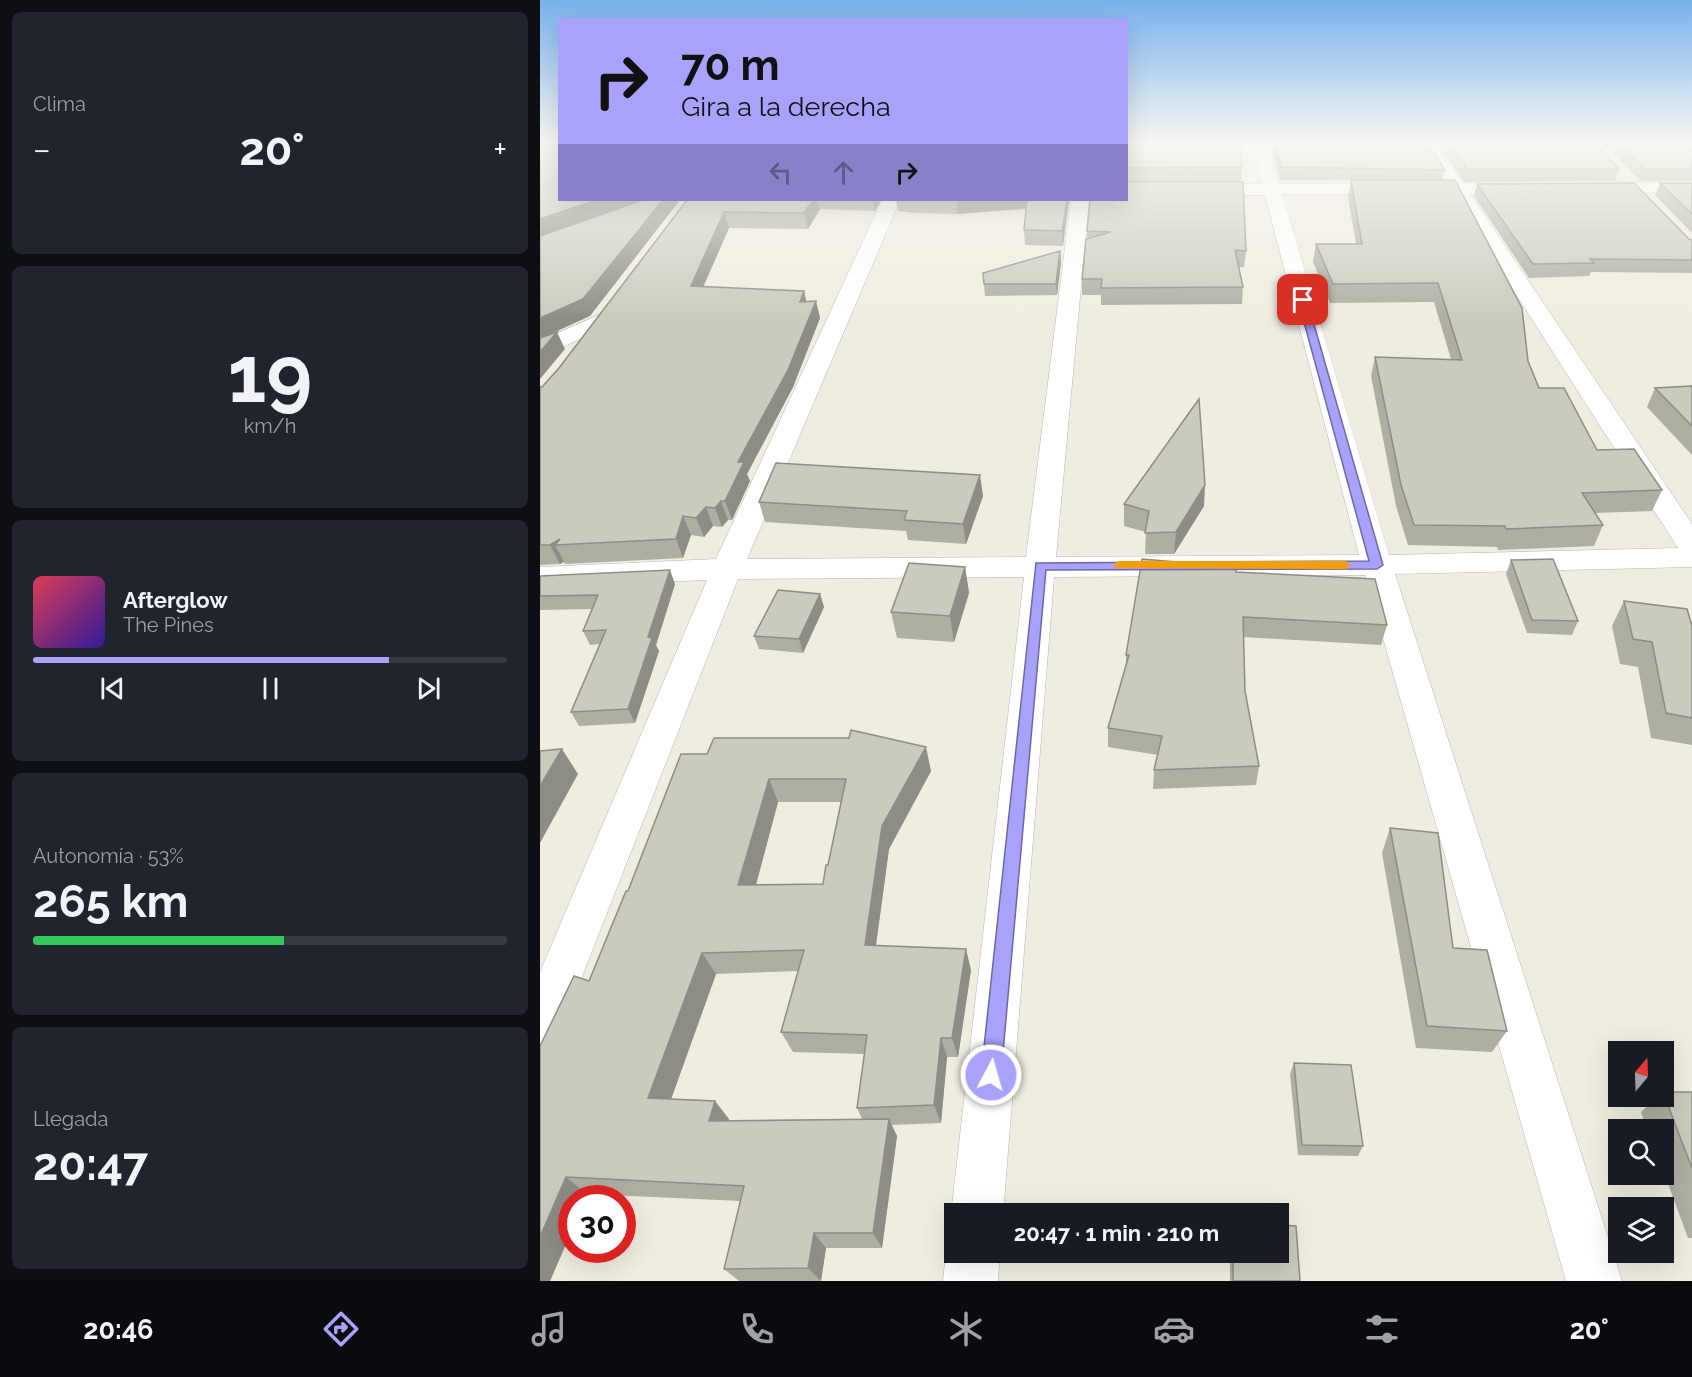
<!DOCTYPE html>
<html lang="es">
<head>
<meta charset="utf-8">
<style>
	:root { --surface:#171b24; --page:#20242c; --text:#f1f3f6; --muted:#9ea1a6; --line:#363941; --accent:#a8a2fa }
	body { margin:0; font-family:Raleway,sans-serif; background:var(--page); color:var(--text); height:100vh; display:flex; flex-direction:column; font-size:22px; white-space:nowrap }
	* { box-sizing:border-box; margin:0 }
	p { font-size:20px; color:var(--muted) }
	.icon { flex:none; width:33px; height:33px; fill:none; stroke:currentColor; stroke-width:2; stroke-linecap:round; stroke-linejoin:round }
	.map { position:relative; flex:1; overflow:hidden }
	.side { display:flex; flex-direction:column; gap:12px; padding:12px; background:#0d0f14; width:540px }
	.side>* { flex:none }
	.banner { position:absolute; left:18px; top:18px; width:570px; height:183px; border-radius:0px; box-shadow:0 6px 24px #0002; background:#a8a2fa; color:#111; overflow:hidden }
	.needle { width:39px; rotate:19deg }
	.controls { position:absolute; left:1068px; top:1041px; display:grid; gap:12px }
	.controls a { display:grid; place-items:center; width:66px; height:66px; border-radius:0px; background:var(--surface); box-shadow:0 6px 24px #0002; font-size:30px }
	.speed { position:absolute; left:18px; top:1185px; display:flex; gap:12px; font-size:30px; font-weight:700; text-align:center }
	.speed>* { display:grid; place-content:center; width:78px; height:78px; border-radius:50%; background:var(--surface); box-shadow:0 6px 24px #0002; line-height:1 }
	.speed .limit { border:9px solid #d22; background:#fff; color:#111 }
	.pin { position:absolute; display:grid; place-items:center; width:51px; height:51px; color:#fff; margin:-26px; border-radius:12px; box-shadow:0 3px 9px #0006 }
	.me { position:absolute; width:66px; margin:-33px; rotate:6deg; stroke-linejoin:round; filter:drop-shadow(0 0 4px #0008) }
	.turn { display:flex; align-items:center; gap:21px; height:126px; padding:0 24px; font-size:27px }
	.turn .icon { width:78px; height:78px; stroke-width:2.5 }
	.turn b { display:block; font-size:42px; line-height:51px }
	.lanes { display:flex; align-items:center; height:57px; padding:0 24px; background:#0003; justify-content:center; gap:30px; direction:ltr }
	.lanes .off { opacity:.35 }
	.big { font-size:45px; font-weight:700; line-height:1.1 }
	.side .card { flex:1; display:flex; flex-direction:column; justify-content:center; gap:9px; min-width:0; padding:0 21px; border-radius:9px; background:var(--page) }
	.side .dial { align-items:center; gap:0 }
	.dial b { font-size:78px; line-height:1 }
	.song { display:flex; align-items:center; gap:18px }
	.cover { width:72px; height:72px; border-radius:9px; background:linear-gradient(135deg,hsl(350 70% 55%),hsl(250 70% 35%)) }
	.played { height:6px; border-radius:3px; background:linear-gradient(90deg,var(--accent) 75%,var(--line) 75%) }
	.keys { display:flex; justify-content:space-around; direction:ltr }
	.heat { display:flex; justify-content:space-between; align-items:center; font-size:33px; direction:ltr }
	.charge { height:9px; border-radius:4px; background:linear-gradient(90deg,#34c759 53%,var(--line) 0) }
	.trip { position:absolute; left:404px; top:1203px; width:345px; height:60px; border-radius:0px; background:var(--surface); box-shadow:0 6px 24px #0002; font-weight:700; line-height:60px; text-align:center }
	.tab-bar { display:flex; height:96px; justify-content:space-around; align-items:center; background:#090b0e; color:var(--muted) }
	.tab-bar .icon { width:42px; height:42px }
	.tab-bar .selected { color:var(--accent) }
	.tab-bar b { font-size:27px; color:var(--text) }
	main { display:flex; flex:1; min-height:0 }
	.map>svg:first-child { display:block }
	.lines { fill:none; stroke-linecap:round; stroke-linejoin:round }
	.minor-casing { stroke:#b5b4c2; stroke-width:1 }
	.minor { fill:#fff; fill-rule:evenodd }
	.wall { fill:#afaea3; fill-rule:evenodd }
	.shaded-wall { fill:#8e8d85 }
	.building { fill:#cbcabe; stroke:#8e8d85; stroke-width:1.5; fill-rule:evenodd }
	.route { fill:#a8a2fa; stroke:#6d69a2; stroke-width:1.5 }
	.slow { fill:#f59e0b }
</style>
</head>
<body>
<main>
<section class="side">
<div class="card"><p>Clima</p>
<div class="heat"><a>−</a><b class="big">20°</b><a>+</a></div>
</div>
<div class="card dial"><b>19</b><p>km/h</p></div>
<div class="card">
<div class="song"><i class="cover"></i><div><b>Afterglow</b><p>The Pines</p></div></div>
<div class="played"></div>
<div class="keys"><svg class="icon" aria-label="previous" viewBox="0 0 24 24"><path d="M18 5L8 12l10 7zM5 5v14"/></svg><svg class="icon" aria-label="pause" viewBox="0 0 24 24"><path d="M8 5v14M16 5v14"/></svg><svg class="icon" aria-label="next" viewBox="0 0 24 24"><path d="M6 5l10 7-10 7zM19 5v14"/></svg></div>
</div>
<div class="card"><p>Autonomía · 53%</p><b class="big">265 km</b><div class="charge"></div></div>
<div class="card"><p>Llegada</p><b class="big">20:47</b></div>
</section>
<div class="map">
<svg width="1152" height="1281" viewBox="0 0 1152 1281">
	<rect width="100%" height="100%" fill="#f0ede0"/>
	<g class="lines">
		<g class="minor-casing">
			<g id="minor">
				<path d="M711,142h16l12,42 166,-1 -26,-41h16l28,41 64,1 3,4 -3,4 -6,1 -51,1 222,330v43l-297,7 227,707h-56l-201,-706 -311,2 -51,637h-49v8l-3,-8 73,-637 -286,2 -182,464 -16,7v-78l167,-392 -167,7v-20l176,-8 166,-359h18l-153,359 279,-2 45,-357h18l-33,357 303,-2 -94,-360h-139v-10l136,-1zM742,194h170l226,354 -289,7z"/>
				<polygon points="1053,183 1152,183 1152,193 1047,192 1044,188 1047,184"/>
				<polygon points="61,314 69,316 72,321 69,326 0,357 0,341"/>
				<polygon points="414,1233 414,1252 460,1252 458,1281 403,1281 406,1252"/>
			</g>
		</g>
		<use href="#minor" class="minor"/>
	</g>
	<g class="wall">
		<polygon points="586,142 702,167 701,182 706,251 704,267 699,267 703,287 702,304 561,305 561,295 542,295 542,279 547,239 547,231 586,200"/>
		<polygon points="734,142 905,170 902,180 988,361 999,388 1057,450 1122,490 1112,511 1055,513 1063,525 1054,546 958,550 957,547 868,545 856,506 831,376 835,357 911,359 894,302 790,303 773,262 776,244 816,244 808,197 811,180 740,180 732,153"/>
		<polygon points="897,142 1055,142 1079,169 1075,181 924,182"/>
		<polygon points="1061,142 1152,142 1152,181 1101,181"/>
		<polygon points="1120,183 1152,183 1152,233 1115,195"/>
		<polygon points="937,184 1152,240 1152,273 1051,272 1049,276 989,278 934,196"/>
		<polygon points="147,200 341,200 335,211 280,209 268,229 189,228 163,287 264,291 266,302 276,301 280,318 253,387 207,474 210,481 192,520 188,520 182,527 173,526 164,537 151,535 143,558 25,564 24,562 20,564 0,565 0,387 2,387 19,368"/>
		<polygon points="356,200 529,200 523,246 485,245 484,230 486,209 418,214 374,213 358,211"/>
		<polygon points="520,251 521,262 517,295 445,296 443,273"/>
		<polygon points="1152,386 1152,455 1107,407 1115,388"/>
		<polygon points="443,496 426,544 368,540 366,531 225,522 219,502"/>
		<polygon points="584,504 664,506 634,554 605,554 606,532 584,526"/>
		<polygon points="971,560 1038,621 1032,635 987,633 966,574"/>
		<polygon points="425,567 429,593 414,642 357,638 351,612"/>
		<polygon points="696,572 847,625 841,645 703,637 705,691 719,766 716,785 613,789 614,770 618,755 568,747 568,728 586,664 586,655"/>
		<polygon points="0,576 135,584 116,645 119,651 95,723 39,726 31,712 60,644 50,645 43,631 53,609 0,610"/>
		<polygon points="280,594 284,607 263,653 219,649 214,636"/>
		<polygon points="1084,601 1152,626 1152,745 1111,738 1098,667 1080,664 1072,626"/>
		<path d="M141,754l250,17 -42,78 -13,97 95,24 -13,87h-11l-6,66 -50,2 6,11 -15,112h-56l-5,33h-82l-15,-12 16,-68 -153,-7 -15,4v32l-22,51 39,-300 39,-90zM238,802h63l-13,63 -5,19 -67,1zM258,971l-17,61 12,20 72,2 -8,54 5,11 -133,1v-1l-58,-20 45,-125z"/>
		<polygon points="850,828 913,948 967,1031 952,1052 876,1048 842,853"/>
		<polygon points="754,1063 823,1146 818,1156 758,1155 750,1074"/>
		<polygon points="1124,1092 1152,1092 1152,1238 1148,1238 1124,1173 1124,1130 1107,1130 1101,1112 1118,1096 1124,1096"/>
		<polygon points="690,1252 738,1252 760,1281 690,1281"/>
	</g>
	<g class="shaded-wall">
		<polygon points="56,200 105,200 0,237 0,219"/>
		<polygon points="123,200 140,200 50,316 0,339 0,318"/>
		<polygon points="273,200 277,200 280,209 268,229 264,213"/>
		<polygon points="333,200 341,200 335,211"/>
		<polygon points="417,200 487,200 488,208 418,214"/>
		<polygon points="527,200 529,200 523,246 522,231"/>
		<polygon points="184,212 189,228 156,303 151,286"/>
		<polygon points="520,251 521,262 517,295 516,284"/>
		<polygon points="264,291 268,308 260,302"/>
		<polygon points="276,301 280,318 253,387 207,474 210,481 192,520 185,501 198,462"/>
		<polygon points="17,332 25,349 0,379 0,352"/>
		<polygon points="440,475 443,496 426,544 423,524"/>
		<polygon points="665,485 664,506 634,554 636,532"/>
		<polygon points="181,501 188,520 182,527 175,508"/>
		<polygon points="166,507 173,526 164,537 156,518"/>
		<polygon points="143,516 151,535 143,558 136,539"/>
		<polygon points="20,539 15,545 24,562 20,564 10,545"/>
		<polygon points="425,567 429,593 414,642 410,616"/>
		<polygon points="130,570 135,584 116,645 119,651 95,723 88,709 108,637"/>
		<polygon points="280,594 284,607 263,653 259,639"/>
		<polygon points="386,747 391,771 349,849 333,966 325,945 342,826"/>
		<polygon points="22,749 38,774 0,843 0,786"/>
		<polygon points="229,779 238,802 210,907 198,885"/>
		<polygon points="426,949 431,970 418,1057 412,1038"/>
		<polygon points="162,953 176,974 125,1116 108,1098"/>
		<polygon points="401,1038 407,1057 401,1123 394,1105"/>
		<polygon points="175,1101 189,1119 184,1138 169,1121"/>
		<polygon points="349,1119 357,1136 342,1248 333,1233"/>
		<polygon points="26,1177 47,1194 45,1198 32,1198 32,1230 10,1281 0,1281 0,1237"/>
		<polygon points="274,1233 286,1248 281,1281 268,1268"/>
	</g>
	<g class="building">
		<polygon points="0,142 20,142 20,200 56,200 0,219"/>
		<polygon points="586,142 701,142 702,167 586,168"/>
		<polygon points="734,142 887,142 905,170 741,167"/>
		<polygon points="908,142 1055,142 1079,169 927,169"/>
		<polygon points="1078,142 1152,142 1152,169 1105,169"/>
		<polygon points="811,180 915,180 982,308 988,361 999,388 1024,388 1057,450 1094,449 1122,490 1042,493 1063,525 966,529 965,526 874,525 861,485 835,357 922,360 898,283 793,284 776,244 822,244"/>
		<polygon points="586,182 703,182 706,251 695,250 703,287 561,288 562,279 542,279 546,239 571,232 547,231 550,200 586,200"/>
		<polygon points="1094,183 1149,239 1152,240 1152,260 1050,259 1054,263 993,264 937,184"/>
		<polygon points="1120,183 1152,183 1152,214"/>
		<polygon points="103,200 123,200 43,299 0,318 0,236"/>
		<polygon points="147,200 273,200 264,213 184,212 151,286 264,291 260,302 276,301 248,370 198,462 204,462 185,501 181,501 175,508 166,507 156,518 143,516 136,539 15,545 20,539 10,545 0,545 0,387 2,387 19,368"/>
		<polygon points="487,200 527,200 522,231 484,230"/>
		<polygon points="520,251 516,284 444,284 443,273"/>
		<polygon points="17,332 0,352 0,338"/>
		<polygon points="1152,386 1152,426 1115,388"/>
		<polygon points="659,399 665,485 636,532 605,533 609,511 584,504"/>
		<polygon points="236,463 440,475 423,524 364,520 367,511 219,502"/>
		<polygon points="602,559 696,567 696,572 835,579 847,625 703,617 705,691 719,766 614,770 622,736 568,728 589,655 586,655"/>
		<polygon points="1013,559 1038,621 992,620 971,560"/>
		<polygon points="369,563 425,567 410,616 351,612"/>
		<polygon points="130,570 108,637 112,638 88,709 31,712 66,630 43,631 58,595 0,596 0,576"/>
		<polygon points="238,590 280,594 259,639 214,636"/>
		<polygon points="1084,601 1147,609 1152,626 1152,718 1126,713 1112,642 1093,639"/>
		<path d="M311,730l75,17 -44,79 -17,119 101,4 -14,89h-11l-7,67 -77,3 10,-73 -86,-3 23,-82 -102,3 -54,145 67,3 -6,20 180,-2 -16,114h-59l-6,35 -84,1 20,-83 -178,-9 -26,60v-191l34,-70 15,5 37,-90h2l53,-137h26l7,-16h135zM229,779h77l-18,86h-2l-3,19 -85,1z"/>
		<polygon points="22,749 0,786 0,751"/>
		<polygon points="850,828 898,833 913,948 947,950 967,1031 887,1026"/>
		<polygon points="754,1063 811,1065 823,1146 762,1145"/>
		<polygon points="1124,1092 1152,1092 1152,1168 1124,1095"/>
		<polygon points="738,1225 756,1226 760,1281 693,1281 693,1252 738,1252"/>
	</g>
	<linearGradient id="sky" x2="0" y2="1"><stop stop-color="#77b1ee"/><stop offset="0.44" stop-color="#f8f7f1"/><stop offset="1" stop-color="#f8f7f1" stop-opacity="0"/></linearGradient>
	<rect width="1152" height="322" fill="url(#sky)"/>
	<polygon class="route" points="763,297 767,300 843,565 837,569 506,570 461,1075 458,1082 451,1085 444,1082 441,1075 496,563 829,561 758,300"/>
	<polygon class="slow" points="580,561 805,561 811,565 805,569 576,568 574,565 576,562"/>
</svg>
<div class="controls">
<a><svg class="needle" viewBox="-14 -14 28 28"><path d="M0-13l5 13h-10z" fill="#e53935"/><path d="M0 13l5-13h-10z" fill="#9ea1a6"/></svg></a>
<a><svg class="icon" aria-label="search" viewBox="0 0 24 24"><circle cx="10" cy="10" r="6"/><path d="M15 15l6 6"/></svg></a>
<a><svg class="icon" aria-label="layers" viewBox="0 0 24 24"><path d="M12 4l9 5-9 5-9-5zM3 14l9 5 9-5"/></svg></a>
</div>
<div class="speed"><div class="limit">30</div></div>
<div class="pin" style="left:763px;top:300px;background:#d93025"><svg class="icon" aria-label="arrive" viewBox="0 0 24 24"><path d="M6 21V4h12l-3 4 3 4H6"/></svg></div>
<svg class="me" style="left:451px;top:1075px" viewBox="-20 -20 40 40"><circle r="17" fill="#a8a2fa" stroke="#fff" stroke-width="3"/><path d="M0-11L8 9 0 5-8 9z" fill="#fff"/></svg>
<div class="trip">20:47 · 1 min · 210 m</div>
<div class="banner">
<div class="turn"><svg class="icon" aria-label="right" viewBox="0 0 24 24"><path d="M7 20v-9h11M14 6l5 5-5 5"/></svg><div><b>70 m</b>Gira a la derecha</div></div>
<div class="lanes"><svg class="icon off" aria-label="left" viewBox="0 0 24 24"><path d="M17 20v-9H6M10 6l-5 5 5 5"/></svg><svg class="icon off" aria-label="ahead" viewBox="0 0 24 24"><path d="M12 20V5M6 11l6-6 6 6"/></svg><svg class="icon" aria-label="right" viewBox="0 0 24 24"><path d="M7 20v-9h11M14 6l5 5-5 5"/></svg></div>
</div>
</div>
</main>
<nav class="tab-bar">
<b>20:46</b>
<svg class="icon selected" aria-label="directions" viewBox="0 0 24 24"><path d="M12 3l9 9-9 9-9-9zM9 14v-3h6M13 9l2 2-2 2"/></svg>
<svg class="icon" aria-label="music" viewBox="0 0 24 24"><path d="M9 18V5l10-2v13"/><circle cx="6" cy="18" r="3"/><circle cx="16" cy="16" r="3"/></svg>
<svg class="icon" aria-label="phone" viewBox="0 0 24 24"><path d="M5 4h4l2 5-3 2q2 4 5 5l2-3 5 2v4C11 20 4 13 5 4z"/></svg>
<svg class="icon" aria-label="climate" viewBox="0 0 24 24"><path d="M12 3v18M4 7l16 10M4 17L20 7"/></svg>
<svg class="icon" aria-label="car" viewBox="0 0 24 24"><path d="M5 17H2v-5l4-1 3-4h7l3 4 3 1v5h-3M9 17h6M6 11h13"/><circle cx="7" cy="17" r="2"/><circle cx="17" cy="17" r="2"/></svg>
<svg class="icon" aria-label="filters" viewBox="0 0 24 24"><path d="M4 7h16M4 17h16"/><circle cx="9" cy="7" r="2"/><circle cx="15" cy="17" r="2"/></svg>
<b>20°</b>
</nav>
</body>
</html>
